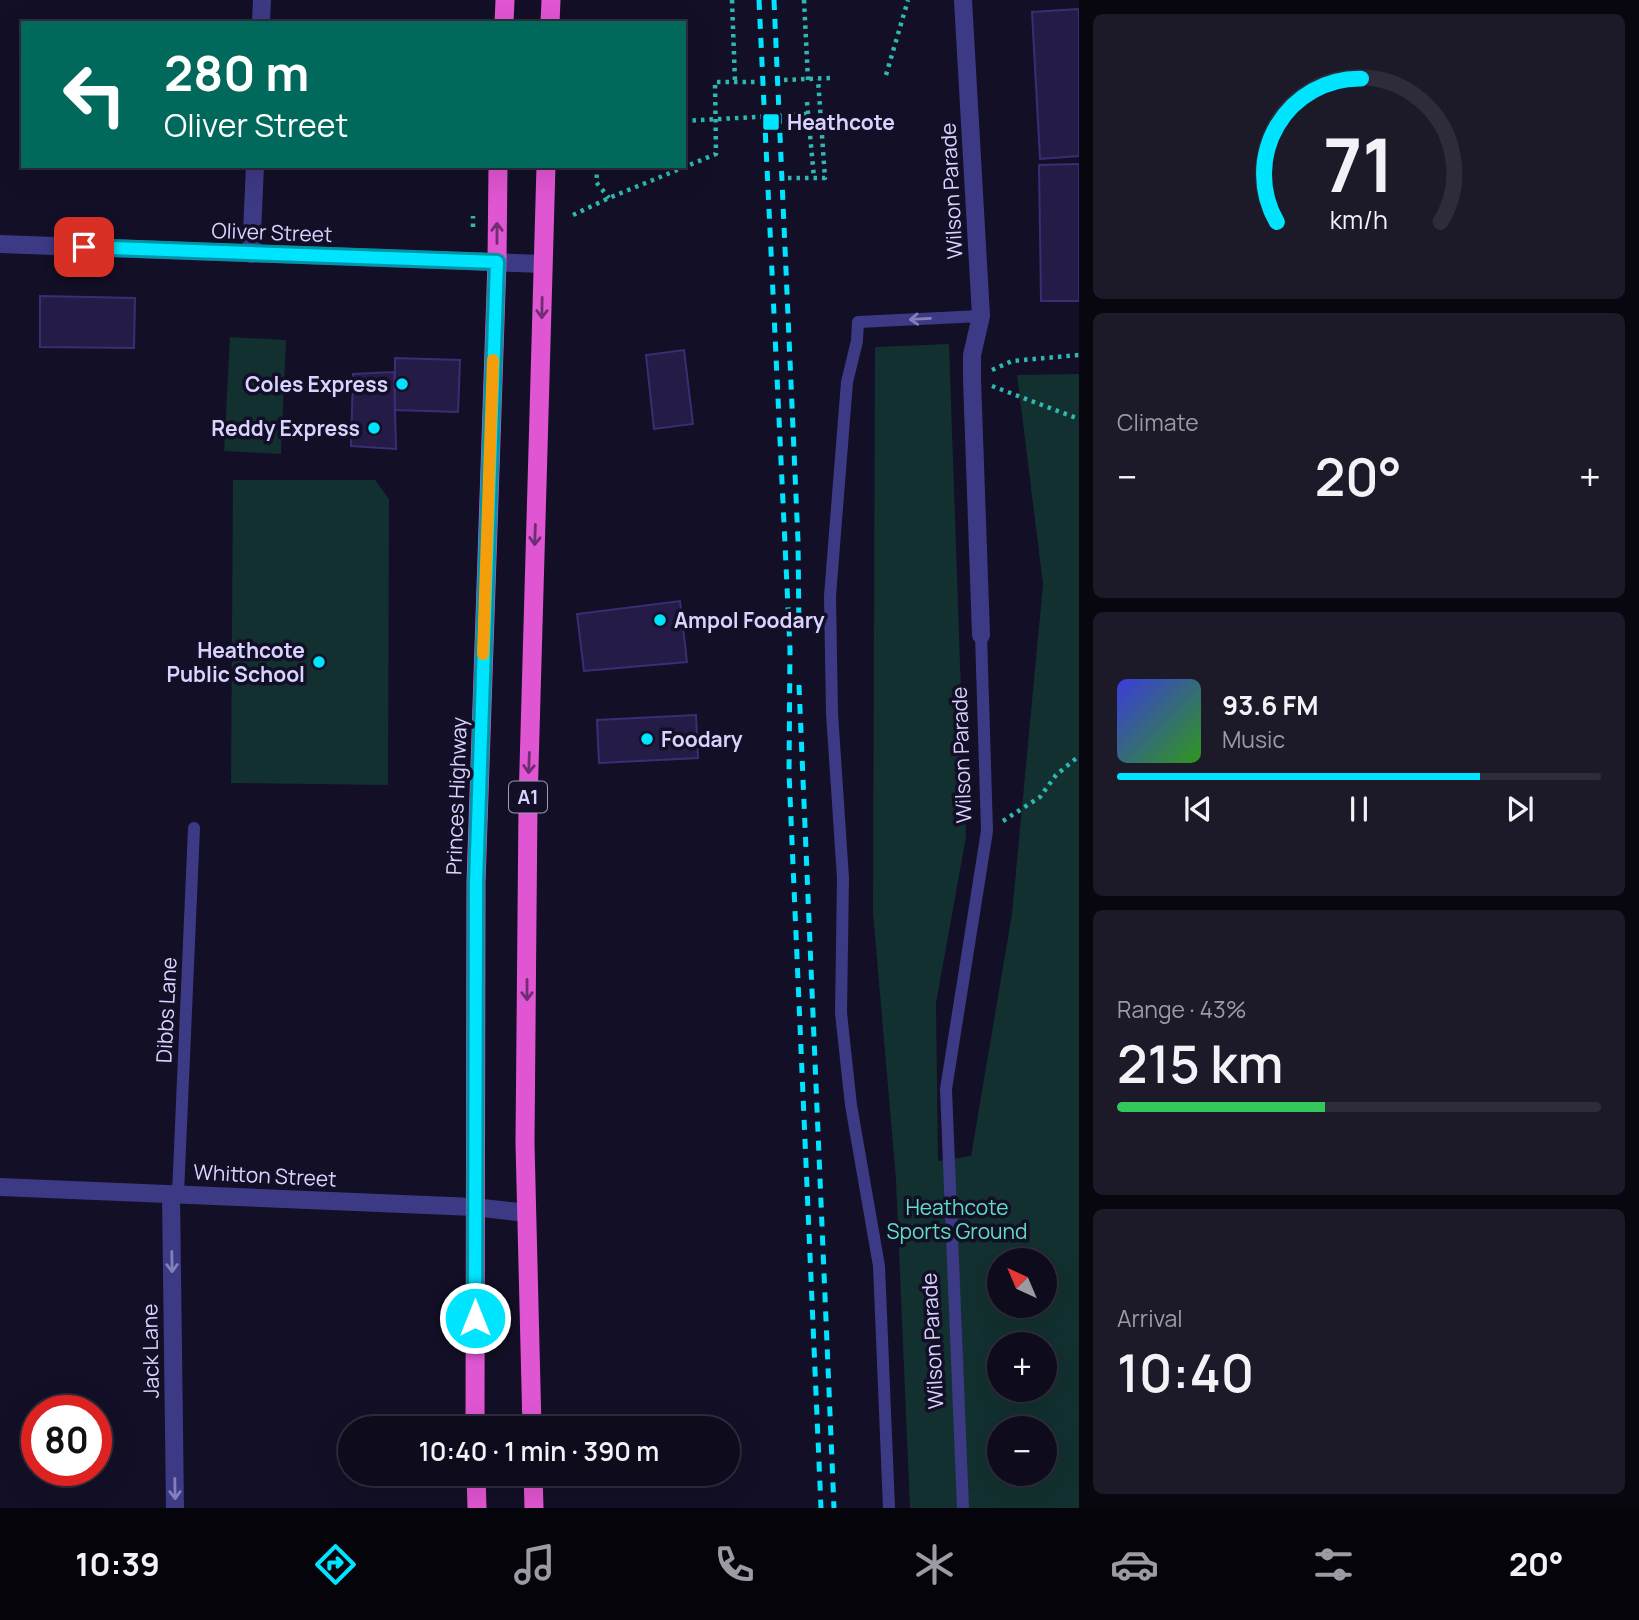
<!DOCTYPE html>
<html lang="en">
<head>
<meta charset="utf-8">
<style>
	:root { --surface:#0e0b1c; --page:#1c1929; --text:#f1f3f6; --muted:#9b9ba3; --line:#2e2b3b; --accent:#00e5ff }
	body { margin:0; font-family:Manrope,sans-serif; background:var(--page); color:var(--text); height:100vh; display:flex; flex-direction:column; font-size:26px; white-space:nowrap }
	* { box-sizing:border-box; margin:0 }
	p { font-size:23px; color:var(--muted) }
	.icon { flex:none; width:38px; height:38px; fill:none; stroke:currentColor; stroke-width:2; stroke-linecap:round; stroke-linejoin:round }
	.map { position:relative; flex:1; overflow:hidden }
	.drawer { display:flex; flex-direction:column; gap:14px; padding:14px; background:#08060f; width:560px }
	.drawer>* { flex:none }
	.hud { position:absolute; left:21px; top:21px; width:665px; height:147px; border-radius:0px; box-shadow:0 7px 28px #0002,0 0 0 2px var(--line); background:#00695c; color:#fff; overflow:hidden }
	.needle { width:46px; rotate:316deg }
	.tools { position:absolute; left:987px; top:1248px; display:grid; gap:14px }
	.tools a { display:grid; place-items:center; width:70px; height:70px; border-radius:50%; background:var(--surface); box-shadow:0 7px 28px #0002,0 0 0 2px var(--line); font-size:35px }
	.speed { position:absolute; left:21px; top:1395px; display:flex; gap:14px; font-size:35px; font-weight:700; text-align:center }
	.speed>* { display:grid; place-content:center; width:91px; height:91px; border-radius:50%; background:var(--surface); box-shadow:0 7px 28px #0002,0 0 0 2px var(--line); line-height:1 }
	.speed .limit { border:10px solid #d22; background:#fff; color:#111 }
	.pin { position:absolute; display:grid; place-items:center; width:60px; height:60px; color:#fff; margin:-30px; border-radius:14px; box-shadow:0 4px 10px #0006 }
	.me { position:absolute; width:77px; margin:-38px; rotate:0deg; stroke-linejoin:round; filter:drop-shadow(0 0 5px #0008) }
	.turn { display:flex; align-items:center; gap:24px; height:147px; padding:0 28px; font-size:32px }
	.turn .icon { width:91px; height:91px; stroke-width:2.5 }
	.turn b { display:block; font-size:49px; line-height:60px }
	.big { font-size:52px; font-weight:600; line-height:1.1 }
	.drawer .card { flex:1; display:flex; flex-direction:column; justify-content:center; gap:10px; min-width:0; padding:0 24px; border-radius:10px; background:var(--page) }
	.drawer .dial { align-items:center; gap:0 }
	.dial svg { height:182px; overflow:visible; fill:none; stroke:var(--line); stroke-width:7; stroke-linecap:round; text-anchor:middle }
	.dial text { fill:var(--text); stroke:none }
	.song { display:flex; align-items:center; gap:21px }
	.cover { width:84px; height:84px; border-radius:10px; background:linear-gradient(135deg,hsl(240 70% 55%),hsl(110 70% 35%)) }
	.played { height:7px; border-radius:4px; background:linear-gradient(90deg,var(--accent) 75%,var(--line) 75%) }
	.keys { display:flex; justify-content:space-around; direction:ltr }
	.heat { display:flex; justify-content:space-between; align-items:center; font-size:38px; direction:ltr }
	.charge { height:10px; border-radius:5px; background:linear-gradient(90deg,#34c759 43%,var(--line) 0) }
	.trip { position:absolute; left:338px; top:1416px; width:402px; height:70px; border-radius:35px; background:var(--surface); box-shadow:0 7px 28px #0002,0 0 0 2px var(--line); font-weight:600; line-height:70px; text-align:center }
	.menu { display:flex; height:112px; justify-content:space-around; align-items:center; background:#06040b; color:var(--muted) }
	.menu .icon { width:49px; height:49px }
	.menu .selected { color:var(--accent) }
	.menu b { font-size:32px; color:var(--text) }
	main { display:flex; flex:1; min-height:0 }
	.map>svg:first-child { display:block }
	.green { fill:#12302f; fill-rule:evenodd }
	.building { fill:#241b47; stroke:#3b2d73; stroke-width:2 }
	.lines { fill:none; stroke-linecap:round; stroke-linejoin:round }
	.path { stroke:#2fb8b0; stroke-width:4.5; stroke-dasharray:3.5 5; stroke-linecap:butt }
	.service { stroke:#3d3a85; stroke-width:12 }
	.minor { stroke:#3d3a85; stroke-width:18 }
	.tertiary { stroke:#3d3a85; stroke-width:18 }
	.trunk { stroke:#e055d1; stroke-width:19 }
	.rail { stroke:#00e5ff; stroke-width:5; stroke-dasharray:10 9; stroke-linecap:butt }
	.oneway { stroke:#6f2e73 }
	.oneway2 { stroke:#837fbc }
	.route-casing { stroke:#0095a6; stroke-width:18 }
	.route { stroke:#00e5ff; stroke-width:12 }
	.slow { stroke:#f59e0b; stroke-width:12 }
	.poi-dot { fill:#00e5ff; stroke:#130f26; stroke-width:2.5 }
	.labels { text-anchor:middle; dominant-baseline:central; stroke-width:7; stroke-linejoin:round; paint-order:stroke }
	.shield { fill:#130f26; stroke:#9e99be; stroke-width:2 }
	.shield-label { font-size:19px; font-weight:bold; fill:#d9d4ff }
	.poi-label { font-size:21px; font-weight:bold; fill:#d9d4ff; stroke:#130f26; text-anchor:start }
	.street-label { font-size:21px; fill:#d9d4ff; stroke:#130f26 }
	.park-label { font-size:21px; fill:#5fe0c0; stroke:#130f26 }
</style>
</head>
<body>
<main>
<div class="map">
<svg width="1079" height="1508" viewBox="0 0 1079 1508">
	<rect width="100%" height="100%" fill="#130f26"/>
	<g class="green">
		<polygon points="230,337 286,340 281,454 224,451"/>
		<path d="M949,344l17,493 -30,166 2,158 33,-5 41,-242 31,-330 -26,-209 62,-1v1134h-169l-14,-328 -23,-268 2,-565zM999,1260h46v46h-46zM999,1344h46v46h-46zM999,1428h46v46h-46z"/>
		<polygon points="233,480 375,480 389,499 388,785 231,783"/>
	</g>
	<g class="building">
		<polygon points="1079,9 1079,156 1040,159 1032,12"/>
		<polygon points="1079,164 1079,301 1041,301 1039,165"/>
		<polygon points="40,296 135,298 134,348 40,347"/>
		<polygon points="684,350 693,424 654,429 646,355"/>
		<polygon points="395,358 460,360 458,412 395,410"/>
		<polygon points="394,372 396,449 351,446 353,374"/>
		<polygon points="680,601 687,662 584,671 577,614"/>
		<polygon points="696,715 698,758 599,763 597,720"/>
	</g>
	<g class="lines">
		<g class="path">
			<polyline points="732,0 735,82"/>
			<polyline points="804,0 808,80"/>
			<polyline points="886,75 908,0"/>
			<polyline points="784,80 830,78"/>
			<polyline points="807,102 814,178"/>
			<polyline points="684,121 808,114"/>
			<polyline points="598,166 596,182 609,198"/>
			<polyline points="788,178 825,178 818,79"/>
			<polyline points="573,215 609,198 716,154 715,82 757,82"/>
			<polyline points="473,227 473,216"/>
			<polyline points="992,370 1012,361 1079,355"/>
			<polyline points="992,386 1079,419"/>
			<polyline points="1003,821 1040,797 1056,775 1079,756"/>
		</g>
		<g class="service">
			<polyline points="178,1194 194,828"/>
			<polyline points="889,1508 879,1266 851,1105 841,1013 843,878 832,713 830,596 847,382 857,341 858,322 981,316"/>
			<polyline points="963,1508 946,1089 987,831 981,635"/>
		</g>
		<g class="minor">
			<polyline points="261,23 262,0"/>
			<polyline points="251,254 255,166"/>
			<polyline points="0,1187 474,1207 527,1213"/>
			<polyline points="171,1194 175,1508"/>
		</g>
		<g class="tertiary">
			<polyline points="963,0 981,316 972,355 972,379 981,635"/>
			<polyline points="0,244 543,264"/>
		</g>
		<g class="trunk">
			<polyline points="504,23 505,0"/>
			<polyline points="550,23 551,0"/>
			<polyline points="475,1428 476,883 497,262 498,166"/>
			<polyline points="532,1428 525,1143 528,803 546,166"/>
			<polyline points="476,1474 477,1508"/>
			<polyline points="533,1474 534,1508"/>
		</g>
		<g class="rail">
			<polyline points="759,0 790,649 789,773 821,1508"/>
			<polyline points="774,0 798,541 799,629"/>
			<polyline points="799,685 834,1508"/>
		</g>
	</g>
	<defs><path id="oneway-shaft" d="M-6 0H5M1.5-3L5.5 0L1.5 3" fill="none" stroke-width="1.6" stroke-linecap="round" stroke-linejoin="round" transform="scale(1.75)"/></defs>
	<g class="oneway">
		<use href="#oneway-shaft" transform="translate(497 233) rotate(-90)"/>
		<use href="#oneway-shaft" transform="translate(542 308) rotate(91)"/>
		<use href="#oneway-shaft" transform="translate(535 535) rotate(92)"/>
		<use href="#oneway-shaft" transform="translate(529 763) rotate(92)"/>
		<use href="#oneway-shaft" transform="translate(527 990) rotate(90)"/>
	</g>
	<g class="oneway2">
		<use href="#oneway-shaft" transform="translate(920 319) rotate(177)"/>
		<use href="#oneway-shaft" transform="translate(172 1262) rotate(89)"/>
		<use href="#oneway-shaft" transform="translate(175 1489) rotate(89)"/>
	</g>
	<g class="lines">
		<g class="route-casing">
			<polyline id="route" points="84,247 497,262 476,883 475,1318"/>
		</g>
		<use href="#route" class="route"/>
		<polyline class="slow" points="483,654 493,360"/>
	</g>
	<g class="poi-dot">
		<rect x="762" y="113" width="18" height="18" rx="3.5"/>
		<circle cx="402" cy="384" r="7"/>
		<circle cx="374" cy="428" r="7"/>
		<circle cx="660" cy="620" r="7"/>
		<circle cx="319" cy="662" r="7"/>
		<circle cx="647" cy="739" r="7"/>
	</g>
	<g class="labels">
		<rect class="shield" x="509" y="781.5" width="38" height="31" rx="5"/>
		<g class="shield-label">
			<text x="528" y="797">A1</text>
		</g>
		<g class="poi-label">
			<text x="787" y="122">Heathcote</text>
			<text x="388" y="384" text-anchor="end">Coles Express</text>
			<text x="360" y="428" text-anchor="end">Reddy Express</text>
			<text x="674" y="620">Ampol Foodary</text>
			<text x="305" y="650" text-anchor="end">Heathcote<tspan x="305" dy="24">Public School</tspan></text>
			<text x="661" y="739">Foodary</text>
		</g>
		<g class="street-label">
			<text transform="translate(951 191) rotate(-93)">Wilson Parade</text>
			<text transform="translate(272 232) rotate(2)">Oliver Street</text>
			<text transform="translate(961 755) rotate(-92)">Wilson Parade</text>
			<text transform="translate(456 796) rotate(-88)">Princes Highway</text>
			<text transform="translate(166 1010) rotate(-87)">Dibbs Lane</text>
			<text transform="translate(265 1175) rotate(3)">Whitton Street</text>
			<text transform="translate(932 1341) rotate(-93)">Wilson Parade</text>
			<text transform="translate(150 1351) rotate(-91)">Jack Lane</text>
		</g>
		<g class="park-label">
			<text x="957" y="1207">Heathcote<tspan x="957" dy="24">Sports Ground</tspan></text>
		</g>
	</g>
</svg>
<div class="tools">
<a><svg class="needle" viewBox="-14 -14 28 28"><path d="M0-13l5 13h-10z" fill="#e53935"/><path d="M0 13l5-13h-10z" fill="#9b9ba3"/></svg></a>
<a>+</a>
<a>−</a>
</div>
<div class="speed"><div class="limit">80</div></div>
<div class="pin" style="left:84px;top:247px;background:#d93025"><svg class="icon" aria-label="arrive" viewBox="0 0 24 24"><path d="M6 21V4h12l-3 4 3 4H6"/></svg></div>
<svg class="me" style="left:475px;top:1318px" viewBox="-20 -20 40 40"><circle r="17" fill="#00e5ff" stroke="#fff" stroke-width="3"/><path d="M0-11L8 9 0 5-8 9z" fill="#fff"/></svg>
<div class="trip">10:40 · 1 min · 390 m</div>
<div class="hud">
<div class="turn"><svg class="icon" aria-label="left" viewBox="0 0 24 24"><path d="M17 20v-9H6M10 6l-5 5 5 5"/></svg><div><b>280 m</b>Oliver Street</div></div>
</div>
</div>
<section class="drawer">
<div class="card dial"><svg viewBox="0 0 100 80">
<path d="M14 69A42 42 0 1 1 86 69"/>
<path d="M14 69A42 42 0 0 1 51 6" stroke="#00e5ff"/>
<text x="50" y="56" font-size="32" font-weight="700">71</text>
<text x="50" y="72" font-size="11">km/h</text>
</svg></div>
<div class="card"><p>Climate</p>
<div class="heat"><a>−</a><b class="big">20°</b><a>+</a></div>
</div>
<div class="card">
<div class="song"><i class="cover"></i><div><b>93.6 FM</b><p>Music</p></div></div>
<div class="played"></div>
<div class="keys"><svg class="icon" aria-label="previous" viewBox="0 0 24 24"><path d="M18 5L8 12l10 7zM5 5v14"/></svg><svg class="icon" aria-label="pause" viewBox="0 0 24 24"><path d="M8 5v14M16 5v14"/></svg><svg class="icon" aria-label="next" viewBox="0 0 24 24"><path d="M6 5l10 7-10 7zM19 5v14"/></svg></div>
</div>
<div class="card"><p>Range · 43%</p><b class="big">215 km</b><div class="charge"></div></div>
<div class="card"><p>Arrival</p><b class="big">10:40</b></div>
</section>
</main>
<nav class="menu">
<b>10:39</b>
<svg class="icon selected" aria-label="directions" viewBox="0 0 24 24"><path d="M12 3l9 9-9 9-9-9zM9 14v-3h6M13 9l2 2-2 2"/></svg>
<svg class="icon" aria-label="music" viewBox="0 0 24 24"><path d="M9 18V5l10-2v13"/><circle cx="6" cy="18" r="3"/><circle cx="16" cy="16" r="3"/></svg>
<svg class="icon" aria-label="phone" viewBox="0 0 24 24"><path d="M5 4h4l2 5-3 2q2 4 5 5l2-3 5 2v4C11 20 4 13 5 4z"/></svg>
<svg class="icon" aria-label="climate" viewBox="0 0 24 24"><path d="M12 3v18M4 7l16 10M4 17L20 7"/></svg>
<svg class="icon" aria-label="car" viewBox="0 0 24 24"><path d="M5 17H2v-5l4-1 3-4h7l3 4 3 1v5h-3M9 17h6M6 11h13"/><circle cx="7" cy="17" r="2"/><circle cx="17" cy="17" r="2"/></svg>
<svg class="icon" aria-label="filters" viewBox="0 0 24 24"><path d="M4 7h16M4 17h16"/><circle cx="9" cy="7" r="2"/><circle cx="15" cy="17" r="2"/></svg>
<b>20°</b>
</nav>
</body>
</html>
